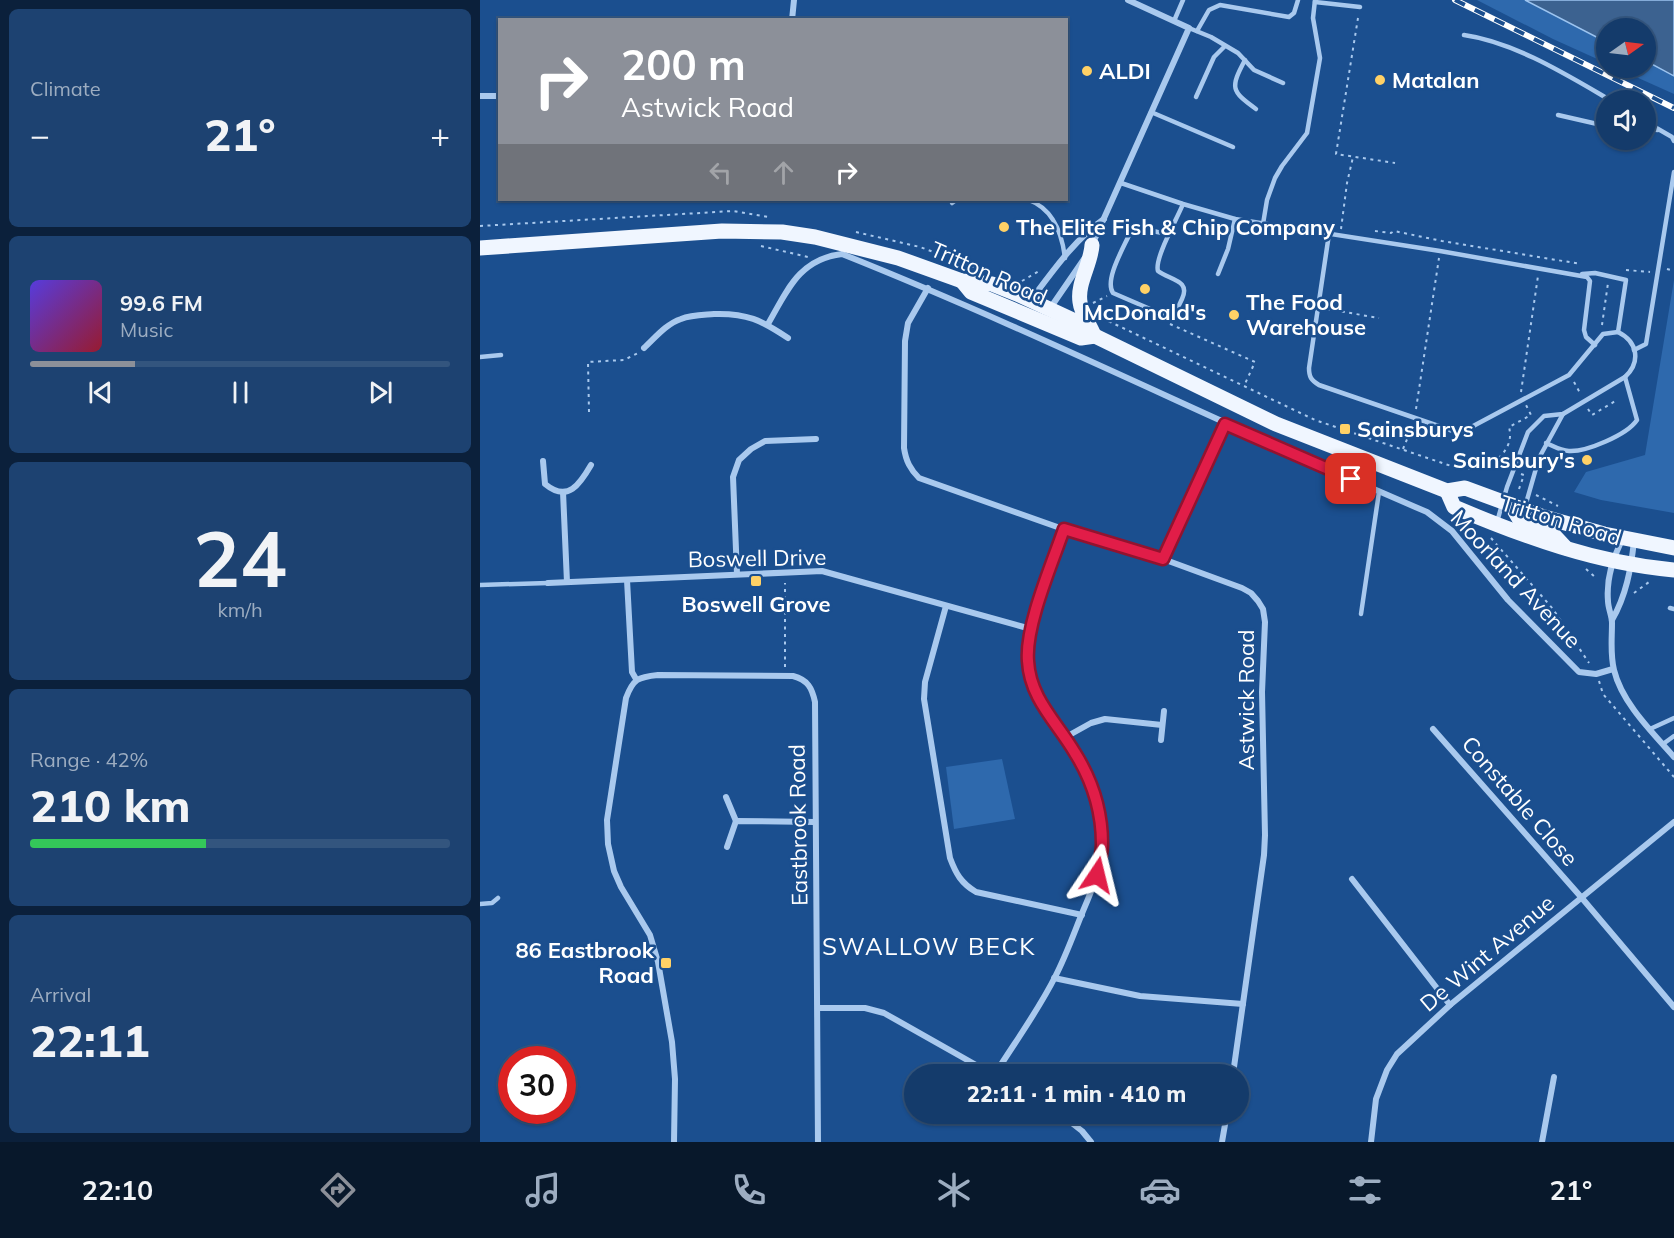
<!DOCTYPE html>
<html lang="en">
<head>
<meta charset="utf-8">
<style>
	:root { --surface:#143b6b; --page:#1d4271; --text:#f1f3f6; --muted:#9dadc1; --line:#33557e; --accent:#8c9099 }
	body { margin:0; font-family:Mulish,sans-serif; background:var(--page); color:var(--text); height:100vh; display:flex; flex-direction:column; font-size:22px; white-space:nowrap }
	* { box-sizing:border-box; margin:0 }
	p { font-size:20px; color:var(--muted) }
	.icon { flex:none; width:33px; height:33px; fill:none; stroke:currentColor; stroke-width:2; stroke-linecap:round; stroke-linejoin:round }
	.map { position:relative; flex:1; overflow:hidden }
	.details { display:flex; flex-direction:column; gap:9px; padding:9px; background:#0b203b; width:480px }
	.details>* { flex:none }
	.banner { position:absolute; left:18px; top:18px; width:570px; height:183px; border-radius:0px; box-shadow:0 2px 4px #0004,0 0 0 2px var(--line); background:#8c9099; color:#fff; overflow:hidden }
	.needle { width:39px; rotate:76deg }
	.fabs { position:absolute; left:1116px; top:18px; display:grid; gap:12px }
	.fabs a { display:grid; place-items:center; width:60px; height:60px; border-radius:50%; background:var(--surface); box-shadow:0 2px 4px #0004,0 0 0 2px var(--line); font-size:30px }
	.speed { position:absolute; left:18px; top:1046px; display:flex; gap:12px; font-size:30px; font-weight:700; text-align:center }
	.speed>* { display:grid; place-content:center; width:78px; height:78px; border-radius:50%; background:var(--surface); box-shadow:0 2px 4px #0004,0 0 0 2px var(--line); line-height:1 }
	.speed .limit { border:9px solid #d22; background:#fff; color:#111 }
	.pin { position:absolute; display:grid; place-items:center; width:51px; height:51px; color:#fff; margin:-26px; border-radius:12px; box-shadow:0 3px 9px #0006 }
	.me { position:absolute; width:66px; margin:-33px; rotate:10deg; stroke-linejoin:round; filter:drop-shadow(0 0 4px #0008) }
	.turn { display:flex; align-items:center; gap:21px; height:126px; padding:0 24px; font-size:27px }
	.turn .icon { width:78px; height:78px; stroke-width:2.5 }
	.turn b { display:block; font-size:42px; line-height:51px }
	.lanes { display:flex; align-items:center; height:57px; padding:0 24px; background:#0003; justify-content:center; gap:30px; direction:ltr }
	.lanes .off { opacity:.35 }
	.big { font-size:45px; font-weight:800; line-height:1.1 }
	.details .widget { flex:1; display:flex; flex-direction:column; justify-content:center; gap:9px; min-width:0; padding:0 21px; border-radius:9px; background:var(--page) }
	.details .dial { align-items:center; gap:0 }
	.dial b { font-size:78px; line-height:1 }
	.song { display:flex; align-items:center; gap:18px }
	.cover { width:72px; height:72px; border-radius:9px; background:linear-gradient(135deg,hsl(250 70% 55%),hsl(350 70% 35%)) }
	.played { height:6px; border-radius:3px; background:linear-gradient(90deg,var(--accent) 25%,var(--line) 25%) }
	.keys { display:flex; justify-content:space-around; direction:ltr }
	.heat { display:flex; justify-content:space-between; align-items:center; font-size:33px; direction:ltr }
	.charge { height:9px; border-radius:4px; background:linear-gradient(90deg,#34c759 42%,var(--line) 0) }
	.trip { position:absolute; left:424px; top:1064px; width:345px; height:60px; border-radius:30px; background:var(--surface); box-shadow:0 2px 4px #0004,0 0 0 2px var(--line); font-weight:800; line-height:60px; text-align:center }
	.tabs { display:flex; height:96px; justify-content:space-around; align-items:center; background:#08182b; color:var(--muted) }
	.tabs .icon { width:42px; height:42px }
	.tabs .current { color:var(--accent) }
	.tabs b { font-size:27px; color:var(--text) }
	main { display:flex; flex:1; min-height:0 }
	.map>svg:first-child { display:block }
	.green { fill:#2e69ad }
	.water { fill:#3c6290; stroke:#9cc4f0; stroke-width:1.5 }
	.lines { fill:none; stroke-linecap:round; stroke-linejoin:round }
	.path { stroke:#a9c9ee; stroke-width:2; stroke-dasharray:3 4.5; stroke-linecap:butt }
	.service { stroke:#a9c9ee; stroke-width:4.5 }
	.minor { stroke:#a9c9ee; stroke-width:6 }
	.primary { stroke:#f0f6ff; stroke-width:15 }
	.rail-casing { stroke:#fff; stroke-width:6 }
	.rail { stroke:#1b4f8f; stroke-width:4; stroke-dasharray:11; stroke-linecap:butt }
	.route-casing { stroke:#92132f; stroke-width:15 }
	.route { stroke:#e11d48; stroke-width:10 }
	.poi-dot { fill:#ffd166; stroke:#1b4f8f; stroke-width:2 }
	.labels { text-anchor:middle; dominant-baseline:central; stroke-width:5; stroke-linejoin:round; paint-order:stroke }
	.poi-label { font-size:22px; font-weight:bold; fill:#fff; stroke:#1b4f8f; text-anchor:start }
	.street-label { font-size:22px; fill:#fff; stroke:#1b4f8f }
	.neighbourhood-label { font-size:24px; letter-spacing:1.5px; fill:#fff; stroke:#1b4f8f }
</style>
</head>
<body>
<main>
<section class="details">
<div class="widget"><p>Climate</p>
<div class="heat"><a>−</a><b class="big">21°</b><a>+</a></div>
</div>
<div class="widget">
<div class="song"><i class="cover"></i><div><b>99.6 FM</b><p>Music</p></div></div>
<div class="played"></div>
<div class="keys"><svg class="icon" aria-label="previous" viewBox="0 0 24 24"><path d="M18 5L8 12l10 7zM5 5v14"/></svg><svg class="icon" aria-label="pause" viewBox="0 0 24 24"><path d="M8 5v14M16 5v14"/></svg><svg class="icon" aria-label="next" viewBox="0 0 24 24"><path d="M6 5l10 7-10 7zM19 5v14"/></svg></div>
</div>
<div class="widget dial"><b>24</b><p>km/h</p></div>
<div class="widget"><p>Range · 42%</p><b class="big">210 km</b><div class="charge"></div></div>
<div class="widget"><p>Arrival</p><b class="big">22:11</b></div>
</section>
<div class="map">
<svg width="1194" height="1142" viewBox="0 0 1194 1142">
	<rect width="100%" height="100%" fill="#1b4f8f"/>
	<g class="green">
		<polygon points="997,0 1045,0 1126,42 1126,63 1073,39"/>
		<polygon points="1166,61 1194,76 1194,94 1136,68 1166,68"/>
		<polygon points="1194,280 1194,513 1121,500 1094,492 1106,472 1165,455"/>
		<polygon points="522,759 535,819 474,829 466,767"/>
	</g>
	<polygon class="water" points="1045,0 1194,0 1194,76 1166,61 1166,28 1126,28 1126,42"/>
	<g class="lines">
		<g class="path">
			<polyline points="878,18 856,154 915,163"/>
			<polyline points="0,226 253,211 288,217"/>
			<polyline points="861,229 867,183 873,157"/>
			<polyline points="895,231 911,233 914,231 962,241 1101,264"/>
			<polyline points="376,232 440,247 497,268"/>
			<polyline points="281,246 328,257"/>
			<polyline points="1187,269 1194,271"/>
			<polyline points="1146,270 1170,272"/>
			<polyline points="542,281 561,270"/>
			<polyline points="613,303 627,296"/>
			<polyline points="817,304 829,306"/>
			<polyline points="847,309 899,318"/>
			<polyline points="622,318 835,420 977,468 996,469 1013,463 1024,468"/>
			<polyline points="690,324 775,362 764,386"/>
			<polyline points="1122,325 1128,283"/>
			<polyline points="1094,382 1100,393"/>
			<polyline points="1041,392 1058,276"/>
			<polyline points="936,409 959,258"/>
			<polyline points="1108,409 1112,415 1137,400"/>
			<polyline points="109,412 108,362 144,360 158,353"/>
			<polyline points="923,449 932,427"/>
			<path d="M1013,463c12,-10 20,-20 16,-36l22,-12 -5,-10"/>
			<polyline points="1041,474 1044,475 1039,489 1042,491"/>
			<polyline points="1056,495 1078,506"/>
			<polyline points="1011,538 1073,609 1109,663"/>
			<polyline points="1106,569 1115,577"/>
			<polyline points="1154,593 1169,582"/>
			<polyline points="305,667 305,583"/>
			<polyline points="1119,681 1123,694 1194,777"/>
		</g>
		<g class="service">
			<polyline points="835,2 880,7"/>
			<polyline points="694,21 703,0"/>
			<polyline points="709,28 731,37 758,53 774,70 803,83"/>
			<polyline points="717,31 729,10 740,5 809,17 814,13 818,0"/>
			<path d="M984,35c50,7 103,40 146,65"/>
			<path d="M765,60c-15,28 -14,31 11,49"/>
			<polyline points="716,97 734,57 745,46"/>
			<polyline points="671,112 753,147"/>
			<polyline points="1078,115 1126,126"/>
			<polyline points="1166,122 1192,137 1194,141"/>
			<polyline points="1166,129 1178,130"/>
			<polyline points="641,183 703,204 755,219 960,251 1107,277 1110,281 1104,330 1106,337 1115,345"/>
			<path d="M549,200c24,9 33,33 36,58"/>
			<polyline points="472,203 476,200"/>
			<polyline points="783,224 787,200 795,178 802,166 827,133 840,58 833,18 835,0"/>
			<path d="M691,233c-15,3 -28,-11 -41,0 -6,14 -26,47 -17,60l51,22h8c5,-4 7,-10 10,-16 9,-19 -12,-19 -24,-28 -4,-12 19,-52 25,-67"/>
			<path d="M849,234l-20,134c0,9 2,12 10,17l134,46 9,1 107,-57 34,-41 15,-2c20,10 23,30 7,45l-62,37 -19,2 -16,16 -21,55 -10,35"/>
			<polyline points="738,274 748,249 755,219"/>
			<polyline points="1102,274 1115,273 1146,280 1138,332"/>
			<polyline points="1154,350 1166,344 1194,172"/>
			<polyline points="0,357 21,355"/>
			<path d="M1066,443c7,3 15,8 23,8 17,1 58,-16 68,-31l-12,-43"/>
			<polyline points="1045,507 1059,458 1083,414"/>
			<polyline points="0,585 68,583"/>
			<polyline points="1190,608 1194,609"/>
			<polyline points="881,614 899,492"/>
			<polyline points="1170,729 1194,718"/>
			<polyline points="1183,744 1194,736"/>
			<polyline points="0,904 12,903 18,898"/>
		</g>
		<g class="minor">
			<polyline points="312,20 314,0"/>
			<polyline points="0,96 20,96"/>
			<polyline points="612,245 709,28 648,0"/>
			<path d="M448,288l-20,35 -3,18 -1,107c2,13 6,21 15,30l144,51 100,30 79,29 9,5 7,8 5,8 2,13 -3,70 3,143 -1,20 -31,219"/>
			<path d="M551,300c21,-28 44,-61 73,-81"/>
			<polyline points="571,307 604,259"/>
			<path d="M288,324c19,-33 31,-65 74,-70 198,79 389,175 585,258l25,19 56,69 71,72 17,2 17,-5"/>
			<path d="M164,348c11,-10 22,-24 37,-29 10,-4 22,-4 33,-5 33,-1 47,6 74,24"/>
			<path d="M63,461l2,23c23,19 35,0 46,-19"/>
			<polyline points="83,492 87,582"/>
			<path d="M1143,538c-10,20 -17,40 -15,63 0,7 4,15 4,22 0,16 -2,31 2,47 8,33 38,62 60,87"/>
			<polyline points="683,559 745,424"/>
			<polyline points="257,574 253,477 259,460 271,449 285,441 336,439"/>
			<polyline points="147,580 152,672 156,679"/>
			<polyline points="68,583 342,571 551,629"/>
			<path d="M466,606l-21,76 -1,17 26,159c6,16 11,25 26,34l106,23"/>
			<path d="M1132,620c14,-24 19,-51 22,-79"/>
			<polyline points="953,729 1101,897 1194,1007"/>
			<polyline points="584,738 611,723 625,719 682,725"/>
			<polyline points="681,740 684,711"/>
			<polyline points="246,797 256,821"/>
			<polyline points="247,847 256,821 335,822"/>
			<polyline points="872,879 970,1005"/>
			<polyline points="574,978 660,996 763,1004"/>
			<polyline points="338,1008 385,1008 404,1013 512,1074"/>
			<path d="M515,1074c20,-32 43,-63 60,-97 11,-21 19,-44 28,-66 9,-21 18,-42 19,-65 2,-33 -10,-68 -28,-95 -19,-29 -45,-54 -46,-91 -2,-36 24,-95 35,-131"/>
			<polyline points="579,1113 602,1131 611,1142"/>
			<path d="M194,1142l1,-63 -3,-37 -14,-80 -8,-27 -29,-48 -7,-16 -6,-27 -1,-24 19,-122c7,-19 12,-21 32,-23l135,1c15,4 19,12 22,26l3,440"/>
			<polyline points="742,1142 747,1113"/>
			<polyline points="891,1142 896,1099 907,1070 917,1054 970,1005 1194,822"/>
			<polyline points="1062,1142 1074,1077"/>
		</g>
		<g class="primary">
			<path d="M612,245c-1,19 -15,38 -12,57 1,10 9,22 13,31"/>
			<polyline points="0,248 242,231 302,232 335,237 418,258 482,281 512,284 537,294 593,320 615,336 796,424 967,491 985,488 1064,517 1124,534 1194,548"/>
			<polyline points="482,281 491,292 601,338 615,336"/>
			<path d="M967,491l7,16c71,30 142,56 220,63"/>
			<polyline points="1030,503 1041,522 1072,533 1086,548"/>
		</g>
		<g class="rail-casing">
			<polyline id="rail" points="975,0 1194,108"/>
		</g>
		<use href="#rail" class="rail"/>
	</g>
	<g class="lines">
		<g class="route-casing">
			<path id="route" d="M617,875c2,-10 5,-21 5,-31 0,-32 -10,-64 -27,-91 -18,-31 -45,-54 -47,-92 -3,-35 24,-97 36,-132l99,30 62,-135 126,55"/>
		</g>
		<use href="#route" class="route"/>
	</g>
	<g class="poi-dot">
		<circle cx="607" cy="71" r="6"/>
		<circle cx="900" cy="80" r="6"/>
		<circle cx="524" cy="227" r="6"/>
		<circle cx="665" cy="289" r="6"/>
		<circle cx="754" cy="315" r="6"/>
		<rect x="859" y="423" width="12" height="12" rx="3"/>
		<circle cx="1107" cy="460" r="6"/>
		<rect x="270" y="575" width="12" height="12" rx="3"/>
		<rect x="180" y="957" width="12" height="12" rx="3"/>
	</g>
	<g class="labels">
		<g class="poi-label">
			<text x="619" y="71">ALDI</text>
			<text x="912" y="80">Matalan</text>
			<text x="536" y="227">The Elite Fish &amp; Chip Company</text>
			<text x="766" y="302">The Food<tspan x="766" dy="25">Warehouse</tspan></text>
			<text x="665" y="312" text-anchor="middle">McDonald's</text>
			<text x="877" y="429">Sainsburys</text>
			<text x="1095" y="460" text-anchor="end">Sainsbury's</text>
			<text x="276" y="604" text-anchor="middle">Boswell Grove</text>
			<text x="174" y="950" text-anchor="end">86 Eastbrook<tspan x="174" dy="25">Road</tspan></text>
		</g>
		<g class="street-label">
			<text transform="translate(509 273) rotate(24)">Tritton Road</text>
			<text transform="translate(1081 520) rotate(17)">Tritton Road</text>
			<text transform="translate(277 558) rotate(-1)">Boswell Drive</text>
			<text transform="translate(1036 579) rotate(47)">Moorland Avenue</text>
			<text transform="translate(766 700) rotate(-90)">Astwick Road</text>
			<text transform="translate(1040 801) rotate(49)">Constable Close</text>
			<text transform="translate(318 825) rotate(-91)">Eastbrook Road</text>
			<text transform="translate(1007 953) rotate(-40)">De Wint Avenue</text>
		</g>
		<g class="neighbourhood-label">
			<text x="449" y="946">SWALLOW BECK</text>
		</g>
	</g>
</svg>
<div class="fabs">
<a><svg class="needle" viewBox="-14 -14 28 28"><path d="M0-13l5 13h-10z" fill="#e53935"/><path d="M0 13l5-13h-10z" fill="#9dadc1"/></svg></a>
<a><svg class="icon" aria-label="sound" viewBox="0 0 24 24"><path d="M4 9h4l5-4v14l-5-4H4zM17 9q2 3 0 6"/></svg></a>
</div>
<div class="speed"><div class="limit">30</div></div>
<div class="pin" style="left:871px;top:479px;background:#d93025"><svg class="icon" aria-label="arrive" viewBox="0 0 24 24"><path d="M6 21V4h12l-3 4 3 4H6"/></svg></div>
<svg class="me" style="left:617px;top:875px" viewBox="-20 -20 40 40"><path d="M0-17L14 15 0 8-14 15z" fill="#e11d48" stroke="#fff" stroke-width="4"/></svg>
<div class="trip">22:11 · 1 min · 410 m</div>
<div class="banner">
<div class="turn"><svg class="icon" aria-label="right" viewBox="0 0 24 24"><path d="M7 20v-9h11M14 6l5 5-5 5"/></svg><div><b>200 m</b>Astwick Road</div></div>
<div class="lanes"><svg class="icon off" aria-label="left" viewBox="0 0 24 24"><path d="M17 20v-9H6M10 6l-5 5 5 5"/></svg><svg class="icon off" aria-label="ahead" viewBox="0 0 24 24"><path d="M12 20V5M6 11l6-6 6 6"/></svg><svg class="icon" aria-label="right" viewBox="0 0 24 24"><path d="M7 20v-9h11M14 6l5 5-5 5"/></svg></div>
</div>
</div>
</main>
<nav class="tabs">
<b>22:10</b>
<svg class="icon current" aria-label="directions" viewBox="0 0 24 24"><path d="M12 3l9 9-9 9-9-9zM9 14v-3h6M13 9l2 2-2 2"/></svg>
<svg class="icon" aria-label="music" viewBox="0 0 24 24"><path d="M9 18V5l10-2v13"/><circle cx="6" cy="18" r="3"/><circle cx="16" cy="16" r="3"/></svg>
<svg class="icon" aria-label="phone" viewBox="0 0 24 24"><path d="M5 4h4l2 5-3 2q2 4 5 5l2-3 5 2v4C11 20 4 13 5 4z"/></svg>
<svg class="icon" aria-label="climate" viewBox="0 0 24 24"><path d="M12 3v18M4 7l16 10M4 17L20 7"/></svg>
<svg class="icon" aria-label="car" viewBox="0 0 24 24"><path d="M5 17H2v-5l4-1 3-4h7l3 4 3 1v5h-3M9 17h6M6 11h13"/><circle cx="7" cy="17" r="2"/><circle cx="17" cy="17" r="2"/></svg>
<svg class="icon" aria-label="filters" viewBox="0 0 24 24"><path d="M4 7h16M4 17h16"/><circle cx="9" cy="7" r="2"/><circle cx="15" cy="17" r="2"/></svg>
<b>21°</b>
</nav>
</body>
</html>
